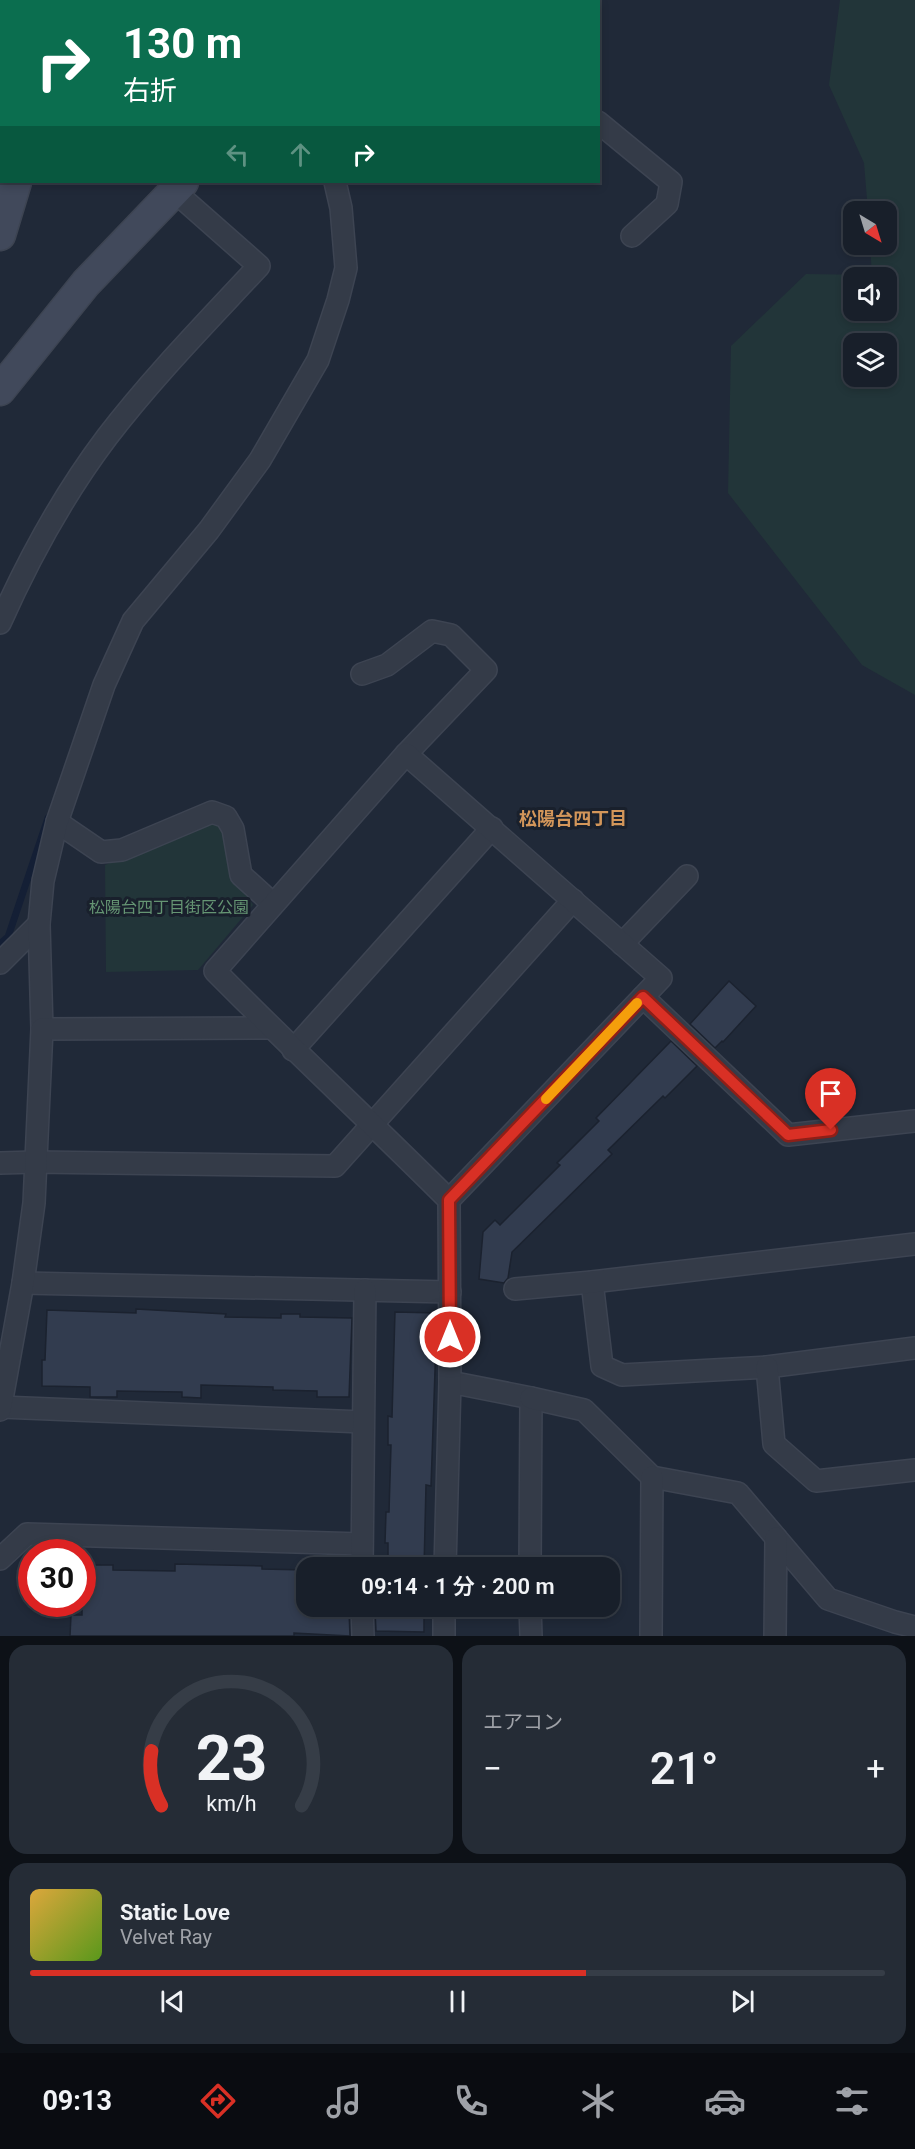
<!DOCTYPE html>
<html lang="ja">
<head>
<meta charset="utf-8">
<style>
	:root { --surface:#181f2a; --page:#252c36; --text:#f1f3f6; --muted:#9fa2a8; --line:#363d47; --accent:#d93025 }
	body { margin:0; font-family:Roboto,"Noto Sans JP",sans-serif; background:var(--page); color:var(--text); height:100vh; display:flex; flex-direction:column; font-size:22px; white-space:nowrap }
	* { box-sizing:border-box; margin:0 }
	p { font-size:20px; color:var(--muted) }
	.icon { flex:none; width:33px; height:33px; fill:none; stroke:currentColor; stroke-width:2; stroke-linecap:round; stroke-linejoin:round }
	.map { position:relative; height:1636px; overflow:hidden }
	.side { display:flex; flex-direction:column; gap:9px; padding:9px; background:#0d1117; flex:1 }
	.side>* { flex:none }
	.hud { position:absolute; left:0px; top:0px; width:600px; height:183px; box-shadow:0 3px 9px #0003,0 0 0 2px var(--line); background:#0b6e4f; color:#fff; overflow:hidden }
	.needle { width:39px; rotate:142deg }
	.tools { position:absolute; left:843px; top:201px; display:grid; gap:12px }
	.tools a { display:grid; place-items:center; width:54px; height:54px; border-radius:12px; background:var(--surface); box-shadow:0 3px 9px #0003,0 0 0 2px var(--line); font-size:30px }
	.speed { position:absolute; left:18px; top:1539px; display:flex; gap:12px; font-size:30px; font-weight:700; text-align:center }
	.speed>* { display:grid; place-content:center; width:78px; height:78px; border-radius:50%; background:var(--surface); box-shadow:0 3px 9px #0003,0 0 0 2px var(--line); line-height:1 }
	.speed .limit { border:9px solid #d22; background:#fff; color:#111 }
	.pin { position:absolute; display:grid; place-items:center; width:51px; height:51px; color:#fff; margin:-62px -26px; border-radius:50% 50% 50% 0; rotate:-45deg; box-shadow:0 0 6px #0007 }
	.pin .icon { rotate:45deg }
	.me { position:absolute; width:66px; margin:-33px; rotate:0deg; stroke-linejoin:round; filter:drop-shadow(0 0 4px #0008) }
	.turn { display:flex; align-items:center; gap:21px; height:126px; padding:0 24px; font-size:27px }
	.turn .icon { width:78px; height:78px; stroke-width:2.5 }
	.turn b { display:block; font-size:42px; line-height:51px }
	.lanes { display:flex; align-items:center; height:57px; padding:0 24px; background:#0003; justify-content:center; gap:30px; direction:ltr }
	.lanes .off { opacity:.35 }
	.big { font-size:45px; font-weight:600; line-height:1.1 }
	.side .card { flex:1; display:flex; flex-direction:column; justify-content:center; gap:9px; min-width:0; padding:0 21px; border-radius:18px; background:var(--page) }
	.side .dial { align-items:center; gap:0 }
	.dial svg { height:156px; overflow:visible; fill:none; stroke:var(--line); stroke-width:7; stroke-linecap:round; text-anchor:middle }
	.dial text { fill:var(--text); stroke:none }
	.song { display:flex; align-items:center; gap:18px }
	.cover { width:72px; height:72px; border-radius:9px; background:linear-gradient(135deg,hsl(40 70% 55%),hsl(90 70% 35%)) }
	.played { height:6px; border-radius:3px; background:linear-gradient(90deg,var(--accent) 65%,var(--line) 65%) }
	.keys { display:flex; justify-content:space-around; direction:ltr }
	.heat { display:flex; justify-content:space-between; align-items:center; font-size:33px; direction:ltr }
	.side .tiles { flex:1; display:grid; gap:9px; grid-template-columns:1fr 1fr }
	.card:last-child { grid-column:span 2 }
	.trip { position:absolute; left:296px; top:1557px; width:324px; height:60px; border-radius:18px; background:var(--surface); box-shadow:0 3px 9px #0003,0 0 0 2px var(--line); font-weight:600; line-height:60px; text-align:center }
	.tabs { display:flex; height:96px; justify-content:space-around; align-items:center; background:#0a0c11; color:var(--muted) }
	.tabs .icon { width:42px; height:42px }
	.tabs .selected { color:var(--accent) }
	.tabs b { font-size:27px; color:var(--text) }
	.map>svg:first-child { display:block }
	.green { fill:#223539; fill-rule:evenodd }
	.lines { fill:none; stroke-linecap:round; stroke-linejoin:round }
	.stream { stroke:#141f35; stroke-width:7 }
	.building { fill:#323c4f; stroke:#1b222f; stroke-width:1.5 }
	.street-casing { stroke:#3d4452; stroke-width:24 }
	.secondary-casing { stroke:#3d4452; stroke-width:33 }
	.street { stroke:#343b48; stroke-width:21 }
	.secondary { stroke:#41495b; stroke-width:30 }
	.route-casing { stroke:#8d1f18; stroke-width:15 }
	.route { stroke:#d93025; stroke-width:10 }
	.slow { stroke:#f59e0b; stroke-width:10 }
	.labels { text-anchor:middle; dominant-baseline:central; stroke-width:6; stroke-linejoin:round; paint-order:stroke }
	.park-label { font-size:16px; fill:#659573; stroke:#19202c }
	.neighbourhood-label { font-size:18px; font-weight:bold; fill:#d3965a; stroke:#19202c }
</style>
</head>
<body>
<div class="map">
<svg width="915" height="1636" viewBox="0 0 915 1636">
	<rect width="100%" height="100%" fill="#202938"/>
	<g class="green">
		<path d="M840,0h75v695l-53,-30 -134,-172 3,-147 75,-72 66,1 -2,-30 16,-1v-32l-18,-1 -4,-48 -35,-78zM854,278h32v32h-32zM854,344h32v32h-32z"/>
		<polygon points="214,820 225,828 233,874 253,905 198,970 106,972 105,865"/>
	</g>
	<g class="lines">
		<polyline class="stream" points="0,944 8,937 48,818"/>
	</g>
	<g class="building">
		<polygon points="729,981 756,1006 723,1042 722,1041 715,1048 690,1024"/>
		<polygon points="671,1041 697,1066 665,1098 663,1096 608,1150 612,1154 512,1252 508,1278 504,1283 479,1279 483,1232 495,1220 500,1225 560,1165 557,1163 599,1121 596,1118"/>
		<polygon points="136,1309 226,1314 225,1317 281,1318 281,1314 300,1314 300,1317 352,1318 349,1397 317,1397 317,1391 273,1390 273,1387 201,1385 201,1398 182,1397 182,1392 117,1391 117,1397 90,1397 90,1387 42,1386 42,1360 45,1360 47,1310 136,1313"/>
		<polygon points="395,1312 437,1313 431,1486 426,1485 424,1568 388,1568 388,1543 385,1543 386,1512 389,1512 391,1445 388,1445 388,1416 392,1417"/>
		<polygon points="175,1564 262,1566 262,1569 306,1570 306,1610 349,1611 350,1636 294,1633 294,1636 70,1636 71,1615 82,1615 82,1569 94,1570 94,1565 113,1565 113,1570 175,1571"/>
		<polygon points="388,1606 424,1606 424,1632 376,1631 375,1611 388,1611"/>
	</g>
	<g class="lines">
		<g class="street-casing">
			<g id="street">
				<polyline points="159,0 159,2"/>
				<polyline points="436,0 436,2"/>
				<polyline points="598,122 671,182 667,204 632,236"/>
				<path d="M0,623c29,-65 64,-129 107,-186 46,-60 100,-115 152,-171l-85,-75"/>
				<polyline points="362,674 387,665 432,631 451,635 486,670 406,754"/>
				<polyline points="57,822 101,852 122,850 212,812 226,817 233,829 241,875 273,904"/>
				<polyline points="622,944 687,876"/>
				<polyline points="0,963 39,924"/>
				<polyline points="643,997 788,1135 915,1121"/>
				<polyline points="42,1029 39,924 43,881 57,822 104,685 133,621 209,530 260,460 318,360 338,300 346,268 341,208 335,182"/>
				<polyline points="293,1050 492,828"/>
				<polyline points="0,1163 36,1162 335,1166 573,900"/>
				<polyline points="592,1282 602,1366 622,1375 767,1367 915,1348"/>
				<polyline points="23,1283 450,1292"/>
				<polyline points="515,1289 592,1282 915,1244"/>
				<polyline points="767,1367 774,1444 816,1481 915,1470"/>
				<polyline points="450,1382 531,1398 530,1568"/>
				<polyline points="531,1398 584,1410 652,1477 738,1493 828,1599 895,1622 915,1627"/>
				<polyline points="1,1407 363,1422"/>
				<polyline points="0,1410 23,1283 34,1203 42,1029 271,1028"/>
				<polyline points="0,1559 27,1534 362,1544"/>
				<polyline points="362,1568 365,1290"/>
				<path d="M445,1568l5,-186 -1,-182 212,-222 -255,-224 -191,217c77,78 157,152 234,229"/>
				<polyline points="362,1606 363,1636"/>
				<polyline points="530,1606 531,1636"/>
				<polyline points="444,1636 444,1606"/>
				<polyline points="651,1636 652,1477"/>
				<polyline points="775,1636 776,1538"/>
			</g>
		</g>
		<g class="secondary-casing">
			<g id="secondary">
				<polyline points="33,0 33,2"/>
				<polyline points="367,2 369,0"/>
				<polyline points="0,235 16,182"/>
				<polyline points="0,390 86,283 183,182"/>
			</g>
		</g>
		<use href="#street" class="street"/>
		<use href="#secondary" class="secondary"/>
	</g>
	<g class="lines">
		<g class="route-casing">
			<polyline id="route" points="450,1337 449,1200 643,997 788,1135 831,1130"/>
		</g>
		<use href="#route" class="route"/>
		<polyline class="slow" points="546,1099 637,1003"/>
	</g>
	<g class="labels">
		<g class="park-label">
			<text x="169" y="907">松陽台四丁目街区公園</text>
		</g>
		<g class="neighbourhood-label">
			<text x="573" y="818">松陽台四丁目</text>
		</g>
	</g>
</svg>
<div class="tools">
<a><svg class="needle" viewBox="-14 -14 28 28"><path d="M0-13l5 13h-10z" fill="#e53935"/><path d="M0 13l5-13h-10z" fill="#9fa2a8"/></svg></a>
<a><svg class="icon" aria-label="sound" viewBox="0 0 24 24"><path d="M4 9h4l5-4v14l-5-4H4zM17 9q2 3 0 6"/></svg></a>
<a><svg class="icon" aria-label="layers" viewBox="0 0 24 24"><path d="M12 4l9 5-9 5-9-5zM3 14l9 5 9-5"/></svg></a>
</div>
<div class="speed"><div class="limit">30</div></div>
<div class="pin" style="left:831px;top:1130px;background:#d93025"><svg class="icon" aria-label="arrive" viewBox="0 0 24 24"><path d="M6 21V4h12l-3 4 3 4H6"/></svg></div>
<svg class="me" style="left:450px;top:1337px" viewBox="-20 -20 40 40"><circle r="17" fill="#d93025" stroke="#fff" stroke-width="3"/><path d="M0-11L8 9 0 5-8 9z" fill="#fff"/></svg>
<div class="trip">09:14 · 1 分 · 200 m</div>
<div class="hud">
<div class="turn"><svg class="icon" aria-label="right" viewBox="0 0 24 24"><path d="M7 20v-9h11M14 6l5 5-5 5"/></svg><div><b>130 m</b>右折</div></div>
<div class="lanes"><svg class="icon off" aria-label="left" viewBox="0 0 24 24"><path d="M17 20v-9H6M10 6l-5 5 5 5"/></svg><svg class="icon off" aria-label="ahead" viewBox="0 0 24 24"><path d="M12 20V5M6 11l6-6 6 6"/></svg><svg class="icon" aria-label="right" viewBox="0 0 24 24"><path d="M7 20v-9h11M14 6l5 5-5 5"/></svg></div>
</div>
</div>
<section class="side">
<div class="tiles">
<div class="card dial"><svg viewBox="0 0 100 80">
<path d="M14 69A42 42 0 1 1 86 69"/>
<path d="M14 69A42 42 0 0 1 9 41" stroke="#d93025"/>
<text x="50" y="56" font-size="32" font-weight="700">23</text>
<text x="50" y="72" font-size="11">km/h</text>
</svg></div>
<div class="card"><p>エアコン</p>
<div class="heat"><a>−</a><b class="big">21°</b><a>+</a></div>
</div>
<div class="card">
<div class="song"><i class="cover"></i><div><b>Static Love</b><p>Velvet Ray</p></div></div>
<div class="played"></div>
<div class="keys"><svg class="icon" aria-label="previous" viewBox="0 0 24 24"><path d="M18 5L8 12l10 7zM5 5v14"/></svg><svg class="icon" aria-label="pause" viewBox="0 0 24 24"><path d="M8 5v14M16 5v14"/></svg><svg class="icon" aria-label="next" viewBox="0 0 24 24"><path d="M6 5l10 7-10 7zM19 5v14"/></svg></div>
</div>
</div>
</section>
<nav class="tabs">
<b>09:13</b>
<svg class="icon selected" aria-label="directions" viewBox="0 0 24 24"><path d="M12 3l9 9-9 9-9-9zM9 14v-3h6M13 9l2 2-2 2"/></svg>
<svg class="icon" aria-label="music" viewBox="0 0 24 24"><path d="M9 18V5l10-2v13"/><circle cx="6" cy="18" r="3"/><circle cx="16" cy="16" r="3"/></svg>
<svg class="icon" aria-label="phone" viewBox="0 0 24 24"><path d="M5 4h4l2 5-3 2q2 4 5 5l2-3 5 2v4C11 20 4 13 5 4z"/></svg>
<svg class="icon" aria-label="climate" viewBox="0 0 24 24"><path d="M12 3v18M4 7l16 10M4 17L20 7"/></svg>
<svg class="icon" aria-label="car" viewBox="0 0 24 24"><path d="M5 17H2v-5l4-1 3-4h7l3 4 3 1v5h-3M9 17h6M6 11h13"/><circle cx="7" cy="17" r="2"/><circle cx="17" cy="17" r="2"/></svg>
<svg class="icon" aria-label="filters" viewBox="0 0 24 24"><path d="M4 7h16M4 17h16"/><circle cx="9" cy="7" r="2"/><circle cx="15" cy="17" r="2"/></svg>
</nav>
</body>
</html>
